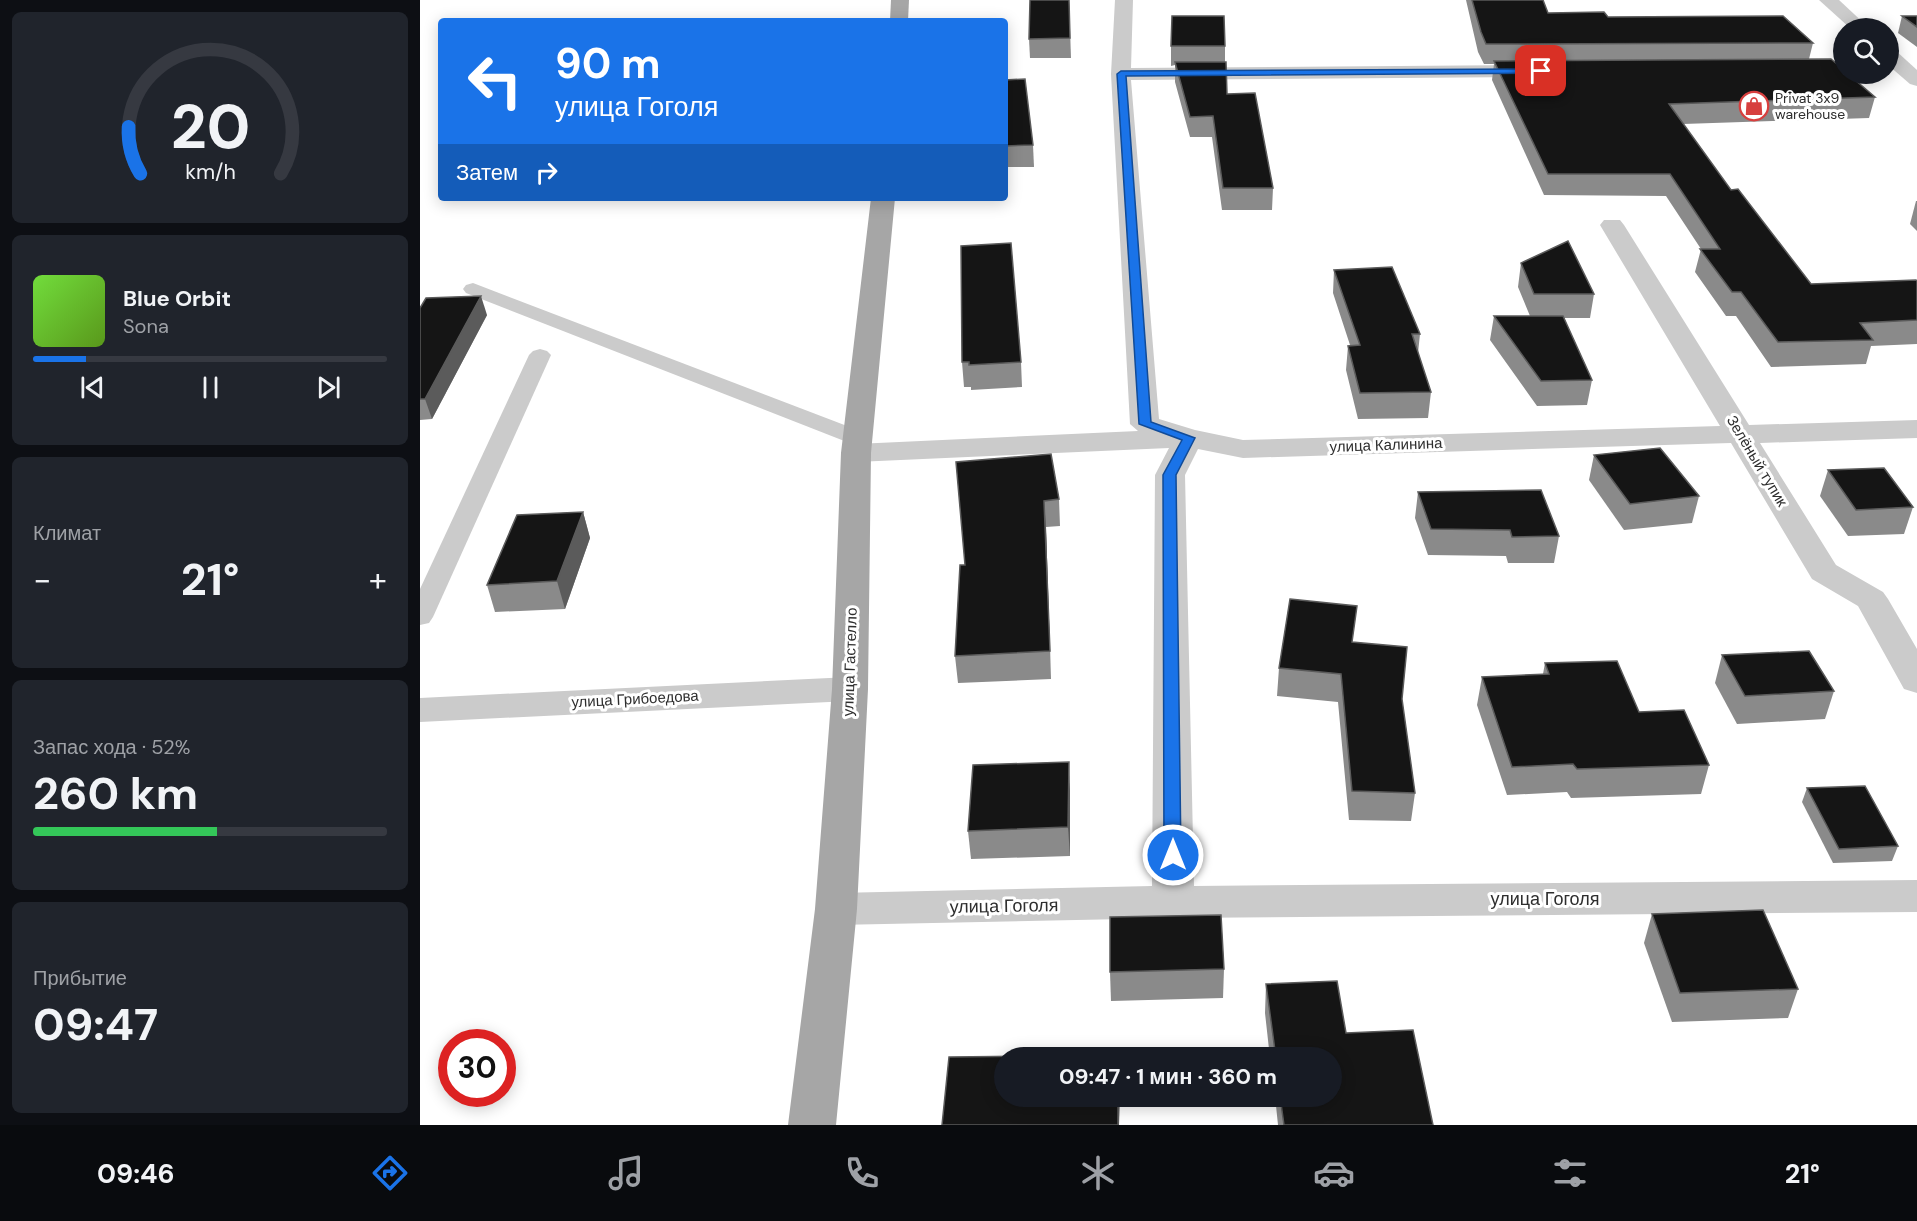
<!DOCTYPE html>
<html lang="ru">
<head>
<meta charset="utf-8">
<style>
	:root { --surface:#171b24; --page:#20242c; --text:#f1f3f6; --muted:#9ea1a6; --line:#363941; --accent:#1a73e8 }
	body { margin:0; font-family:"DM Sans",sans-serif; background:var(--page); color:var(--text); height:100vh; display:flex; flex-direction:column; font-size:22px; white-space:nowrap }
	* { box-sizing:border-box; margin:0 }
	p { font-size:20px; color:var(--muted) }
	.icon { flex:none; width:33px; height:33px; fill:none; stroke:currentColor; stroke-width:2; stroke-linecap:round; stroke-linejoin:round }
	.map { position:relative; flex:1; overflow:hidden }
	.side { display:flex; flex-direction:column; gap:12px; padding:12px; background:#0d0f14; width:420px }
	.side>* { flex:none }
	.top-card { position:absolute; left:18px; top:18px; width:570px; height:183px; border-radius:6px; box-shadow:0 3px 15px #0003; background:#1a73e8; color:#fff; overflow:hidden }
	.controls { position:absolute; left:1413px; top:18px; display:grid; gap:12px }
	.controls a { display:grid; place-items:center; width:66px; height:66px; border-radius:50%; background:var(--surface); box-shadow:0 3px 15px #0003; font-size:30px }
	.speed { position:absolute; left:18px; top:1029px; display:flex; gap:12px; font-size:30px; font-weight:700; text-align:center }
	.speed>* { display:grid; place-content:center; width:78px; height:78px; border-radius:50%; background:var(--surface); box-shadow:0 3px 15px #0003; line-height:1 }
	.speed .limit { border:9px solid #d22; background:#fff; color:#111 }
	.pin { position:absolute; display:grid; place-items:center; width:51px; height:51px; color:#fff; margin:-26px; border-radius:12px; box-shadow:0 3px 9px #0006 }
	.me { position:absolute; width:66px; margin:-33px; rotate:0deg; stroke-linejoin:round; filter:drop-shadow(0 0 4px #0008) }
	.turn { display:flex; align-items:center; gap:21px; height:126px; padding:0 18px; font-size:27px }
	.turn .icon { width:78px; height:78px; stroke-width:2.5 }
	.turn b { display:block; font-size:42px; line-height:51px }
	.then { display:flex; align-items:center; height:57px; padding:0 18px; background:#0003; gap:12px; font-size:22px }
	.big { font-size:45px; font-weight:700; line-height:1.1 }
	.side .tile { flex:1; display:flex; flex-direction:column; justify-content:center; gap:9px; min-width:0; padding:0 21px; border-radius:9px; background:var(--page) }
	.side .dial { align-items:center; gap:0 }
	.dial svg { height:156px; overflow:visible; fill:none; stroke:var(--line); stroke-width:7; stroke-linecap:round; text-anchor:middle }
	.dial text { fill:var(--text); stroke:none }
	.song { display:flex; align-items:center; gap:18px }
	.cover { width:72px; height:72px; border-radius:9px; background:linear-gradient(135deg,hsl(100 70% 55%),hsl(90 70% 35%)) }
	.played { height:6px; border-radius:3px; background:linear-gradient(90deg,var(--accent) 15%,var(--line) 15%) }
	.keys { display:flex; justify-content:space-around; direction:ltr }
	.heat { display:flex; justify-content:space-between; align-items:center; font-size:33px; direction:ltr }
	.charge { height:9px; border-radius:4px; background:linear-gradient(90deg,#34c759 52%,var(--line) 0) }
	.trip { position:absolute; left:574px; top:1047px; width:348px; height:60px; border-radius:30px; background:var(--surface); box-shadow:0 3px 15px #0003; font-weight:700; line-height:60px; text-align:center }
	.tab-bar { display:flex; height:96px; justify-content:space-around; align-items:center; background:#090b0e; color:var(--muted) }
	.tab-bar .icon { width:42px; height:42px }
	.tab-bar .on { color:var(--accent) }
	.tab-bar b { font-size:27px; color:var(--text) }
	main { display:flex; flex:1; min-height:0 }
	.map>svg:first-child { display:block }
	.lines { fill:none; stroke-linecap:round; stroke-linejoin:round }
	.lane { fill:#cbcbcb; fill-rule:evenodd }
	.street { fill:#cbcbcb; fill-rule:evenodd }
	.primary { fill:#a6a6a6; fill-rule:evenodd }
	.wall { fill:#8a8a8a }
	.shaded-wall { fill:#5b5b5b }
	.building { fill:#151515; stroke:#5b5b5b; stroke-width:1.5 }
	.route { fill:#1a73e8; stroke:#114b97; stroke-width:1.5 }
	.labels { text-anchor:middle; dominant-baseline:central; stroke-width:6; stroke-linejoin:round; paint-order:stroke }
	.far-poi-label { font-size:14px; fill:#2e2e2e; stroke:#fff; text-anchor:start }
	.street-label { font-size:15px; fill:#2e2e2e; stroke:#fff }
	.near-street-label { font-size:18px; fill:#2e2e2e; stroke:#fff }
</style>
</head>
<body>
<main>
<section class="side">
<div class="tile dial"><svg viewBox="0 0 100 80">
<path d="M14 69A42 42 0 1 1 86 69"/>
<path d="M14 69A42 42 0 0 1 8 45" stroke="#1a73e8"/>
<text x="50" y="56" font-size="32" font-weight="700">20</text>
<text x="50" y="72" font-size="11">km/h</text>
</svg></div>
<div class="tile">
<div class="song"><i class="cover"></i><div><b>Blue Orbit</b><p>Sona</p></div></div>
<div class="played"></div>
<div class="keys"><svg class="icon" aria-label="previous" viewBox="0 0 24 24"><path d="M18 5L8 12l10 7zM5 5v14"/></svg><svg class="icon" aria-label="pause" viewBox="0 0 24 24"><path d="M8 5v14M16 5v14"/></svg><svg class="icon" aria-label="next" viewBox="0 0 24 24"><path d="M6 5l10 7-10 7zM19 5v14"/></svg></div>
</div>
<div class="tile"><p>Климат</p>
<div class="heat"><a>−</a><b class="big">21°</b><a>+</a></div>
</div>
<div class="tile"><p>Запас хода · 52%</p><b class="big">260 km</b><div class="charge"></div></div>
<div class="tile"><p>Прибытие</p><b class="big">09:47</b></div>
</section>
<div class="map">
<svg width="1497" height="1125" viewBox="0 0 1497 1125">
	<rect width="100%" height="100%" fill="#fff"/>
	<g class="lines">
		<g class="lane">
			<polygon points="53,283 448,434 451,439 448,444 432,444 46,293 43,289 46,285"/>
			<polygon points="120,349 127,351 131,355 13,617 9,623 0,625 0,589 109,355 113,351"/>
		</g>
		<g class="street">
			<polygon points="695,0 713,0 711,68 1119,65 1129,71 1119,77 711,80 739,419 775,430 823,440 1300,426 1180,225 1184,220 1200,220 1204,225 1329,425 1497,420 1497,438 1340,443 1416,565 1463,592 1468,599 1497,649 1497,693 1484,689 1438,606 1392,579 1311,443 823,458 778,449 765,475 774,886 1497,880 1497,912 753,918 416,925 401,921 395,909 401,897 416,893 732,886 735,475 749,448 436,462 425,459 421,453 425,447 436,444 718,431 710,424 691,74"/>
			<polygon points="1399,0 1419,0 1449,28 1430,28"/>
			<polygon points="1468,48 1475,50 1497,70 1497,86 1490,84 1468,65"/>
			<polygon points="430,677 443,680 448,689 443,698 430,701 0,722 0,698"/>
		</g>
		<g class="primary">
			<polygon points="471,0 489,0 488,21 470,21"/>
			<polygon points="451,198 475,198 451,453 448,689 437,909 416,1125 368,1125 395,909 412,689 421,453"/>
		</g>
	</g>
	<g class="wall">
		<polygon points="649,0 651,58 610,58 609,39"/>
		<polygon points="1046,0 1123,0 1128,13 1188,17 1393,43 1389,59 1455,97 1449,118 1263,124 1311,190 1391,284 1497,281 1497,344 1451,346 1446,364 1351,367 1316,316 1306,316 1275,272 1281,249 1246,196 1124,195 1072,80 1074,64 1064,64 1058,52"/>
		<polygon points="1482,16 1497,16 1497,47 1478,33"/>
		<polygon points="751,46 805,46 805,62 807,94 853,188 852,210 802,210 792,137 770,137 755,82 755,65 751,66"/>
		<polygon points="585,80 613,145 614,167 585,167"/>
		<polygon points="1496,201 1497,201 1497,231 1490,224"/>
		<polygon points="1101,263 1174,294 1170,318 1144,318 1172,380 1167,405 1117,406 1070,340 1074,316 1110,316 1098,287"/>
		<polygon points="914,270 1000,334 998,353 1011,392 1008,418 938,419 926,370 928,346 930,345 913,293"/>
		<polygon points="0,308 67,315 12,419 0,420"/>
		<polygon points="542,362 601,362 602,387 551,390 551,387 544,387"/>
		<polygon points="631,454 639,499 640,526 626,527 631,679 538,683 535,656 545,565"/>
		<polygon points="1174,455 1279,496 1272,523 1204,530 1169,480"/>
		<polygon points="1408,470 1493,507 1484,534 1428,536 1400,496"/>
		<polygon points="998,492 1139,536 1134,563 1088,563 1086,556 1008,555 995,518"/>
		<polygon points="163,512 170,538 145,609 75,612 67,585"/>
		<polygon points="933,642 982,699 995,793 991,821 929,820 918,702 857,696 859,668"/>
		<polygon points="1302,655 1414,691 1405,719 1317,724 1295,683"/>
		<polygon points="1125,663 1219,712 1289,765 1281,794 1151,798 1147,792 1087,795 1057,705 1062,677 1123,674"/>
		<polygon points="1387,788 1478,846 1472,861 1413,863 1382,802"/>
		<polygon points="650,790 650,856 551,859 548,831"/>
		<polygon points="1232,914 1378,989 1368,1018 1252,1022 1224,943"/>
		<polygon points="804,969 803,998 691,1001 690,972"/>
		<polygon points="846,984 926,1033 1013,1125 858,1125 855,1096 912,1096 912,1058 850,1058 845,1013"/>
	</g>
	<g class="shaded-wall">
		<polygon points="61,296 67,315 12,419 5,399"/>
		<polygon points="624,501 626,527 631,679 630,651"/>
		<polygon points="163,512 170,538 145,609 137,581"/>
		<polygon points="649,762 650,790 650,856 648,827"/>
		<polygon points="698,1096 700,1096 699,1125 698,1125"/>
	</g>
	<g class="building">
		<polygon points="610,0 649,0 650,38 609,39"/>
		<polygon points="1052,0 1123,0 1128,13 1184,12 1188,17 1363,16 1393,43 1066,44 1061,32"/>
		<polygon points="752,16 804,16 805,46 751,46"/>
		<polygon points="1482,16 1497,16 1497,27"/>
		<polygon points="1411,59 1424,70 1424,74 1428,74 1455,97 1249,104 1311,190 1318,189 1391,284 1496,280 1497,281 1497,320 1440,323 1453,340 1358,342 1321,292 1312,292 1280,249 1300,249 1250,174 1128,174 1074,61"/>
		<polygon points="755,62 806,62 807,94 835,93 853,188 803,188 793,116 770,117"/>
		<polygon points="605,79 613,145 585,146 585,80"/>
		<polygon points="1148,241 1174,294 1114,294 1101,263"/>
		<polygon points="591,243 601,362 549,365 549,362 542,362 541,246"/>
		<polygon points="972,267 1000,334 992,334 1011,392 940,393 928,346 940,345 914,270"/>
		<polygon points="61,296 5,399 0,399 0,308 6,298"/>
		<polygon points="1074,316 1143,316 1172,380 1121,381"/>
		<polygon points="1240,448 1279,496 1210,504 1174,455"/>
		<polygon points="631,454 639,499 624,501 630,651 535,656 540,565 545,565 536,462"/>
		<polygon points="1464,468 1493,507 1436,510 1408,470"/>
		<polygon points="1121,490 1139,536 1092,537 1090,530 1011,529 998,492"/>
		<polygon points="163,512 137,581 67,585 97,515"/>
		<polygon points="870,599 937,606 932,642 987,647 982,699 995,793 932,791 921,674 859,668"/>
		<polygon points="1389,651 1414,691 1325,696 1302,655"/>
		<polygon points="1197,661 1219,712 1264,710 1289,765 1157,769 1153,764 1092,767 1062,677 1129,674 1125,663"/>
		<polygon points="649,762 648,827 548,831 553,765"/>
		<polygon points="1445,786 1478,846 1419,849 1387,788"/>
		<polygon points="1343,910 1378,989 1260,993 1232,914"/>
		<polygon points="801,915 804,969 690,972 690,917"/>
		<polygon points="917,981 926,1033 993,1030 1013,1125 864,1125 860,1096 912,1096 912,1058 856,1058 846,984"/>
		<polygon points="699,1055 699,1058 585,1058 585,1096 698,1096 698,1125 522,1125 529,1057"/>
	</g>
	<polygon class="route" points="1121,69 1124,73 706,76 731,422 775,438 756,475 761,855 759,859 747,859 744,855 743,475 762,440 719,424 697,74 701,71"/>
	<defs>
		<g id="shop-ring" transform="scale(1.5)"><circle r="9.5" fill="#fff" stroke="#d73f3e" stroke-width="1.5"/><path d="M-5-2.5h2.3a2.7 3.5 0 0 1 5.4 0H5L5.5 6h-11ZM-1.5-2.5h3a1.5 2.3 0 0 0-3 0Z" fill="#d73f3e"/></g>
	</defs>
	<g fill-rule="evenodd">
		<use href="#shop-ring" x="1334" y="106"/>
	</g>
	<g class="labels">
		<g class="far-poi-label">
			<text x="1355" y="98">Privat 3x9<tspan x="1355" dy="16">warehouse</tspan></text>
		</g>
		<g class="street-label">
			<text transform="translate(966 445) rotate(-2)">улица Калинина</text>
			<text transform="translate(1337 461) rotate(59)">Зелёный тупик</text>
			<text transform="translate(430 662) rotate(-88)">улица Гастелло</text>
			<text transform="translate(215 699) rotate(-3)">улица Грибоедова</text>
		</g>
		<g class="near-street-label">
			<text x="1125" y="899">улица Гоголя</text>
			<text transform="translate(584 906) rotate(-1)">улица Гоголя</text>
		</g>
	</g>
</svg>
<div class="controls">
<a><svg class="icon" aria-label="search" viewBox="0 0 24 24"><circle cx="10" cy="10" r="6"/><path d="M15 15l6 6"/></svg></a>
</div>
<div class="speed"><div class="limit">30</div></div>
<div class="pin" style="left:1121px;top:71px;background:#d93025"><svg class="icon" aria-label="arrive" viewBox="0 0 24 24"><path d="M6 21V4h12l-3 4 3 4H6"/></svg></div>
<svg class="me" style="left:753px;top:855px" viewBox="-20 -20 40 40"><circle r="17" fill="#1a73e8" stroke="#fff" stroke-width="3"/><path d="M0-11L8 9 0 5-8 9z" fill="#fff"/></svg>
<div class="trip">09:47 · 1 мин · 360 m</div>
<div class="top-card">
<div class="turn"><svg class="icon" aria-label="left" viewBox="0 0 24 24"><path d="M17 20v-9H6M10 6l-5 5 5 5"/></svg><div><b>90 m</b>улица Гоголя</div></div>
<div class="then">Затем<svg class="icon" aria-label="right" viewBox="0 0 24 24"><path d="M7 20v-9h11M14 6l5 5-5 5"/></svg></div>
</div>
</div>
</main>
<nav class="tab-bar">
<b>09:46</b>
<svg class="icon on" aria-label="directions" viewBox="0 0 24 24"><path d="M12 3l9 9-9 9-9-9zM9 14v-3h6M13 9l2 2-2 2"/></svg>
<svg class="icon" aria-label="music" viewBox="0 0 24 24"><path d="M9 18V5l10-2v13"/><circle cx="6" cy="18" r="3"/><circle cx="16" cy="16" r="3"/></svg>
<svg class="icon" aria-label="phone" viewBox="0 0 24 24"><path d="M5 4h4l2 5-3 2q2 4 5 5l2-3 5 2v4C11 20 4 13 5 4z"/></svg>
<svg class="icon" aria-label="climate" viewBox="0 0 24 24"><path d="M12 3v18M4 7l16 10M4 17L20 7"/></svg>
<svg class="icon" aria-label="car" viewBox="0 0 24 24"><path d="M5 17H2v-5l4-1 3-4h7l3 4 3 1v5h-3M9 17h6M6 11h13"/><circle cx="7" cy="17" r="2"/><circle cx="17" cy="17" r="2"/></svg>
<svg class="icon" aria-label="filters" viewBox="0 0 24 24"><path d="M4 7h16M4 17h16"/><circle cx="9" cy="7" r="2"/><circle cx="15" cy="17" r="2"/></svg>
<b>21°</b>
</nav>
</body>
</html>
